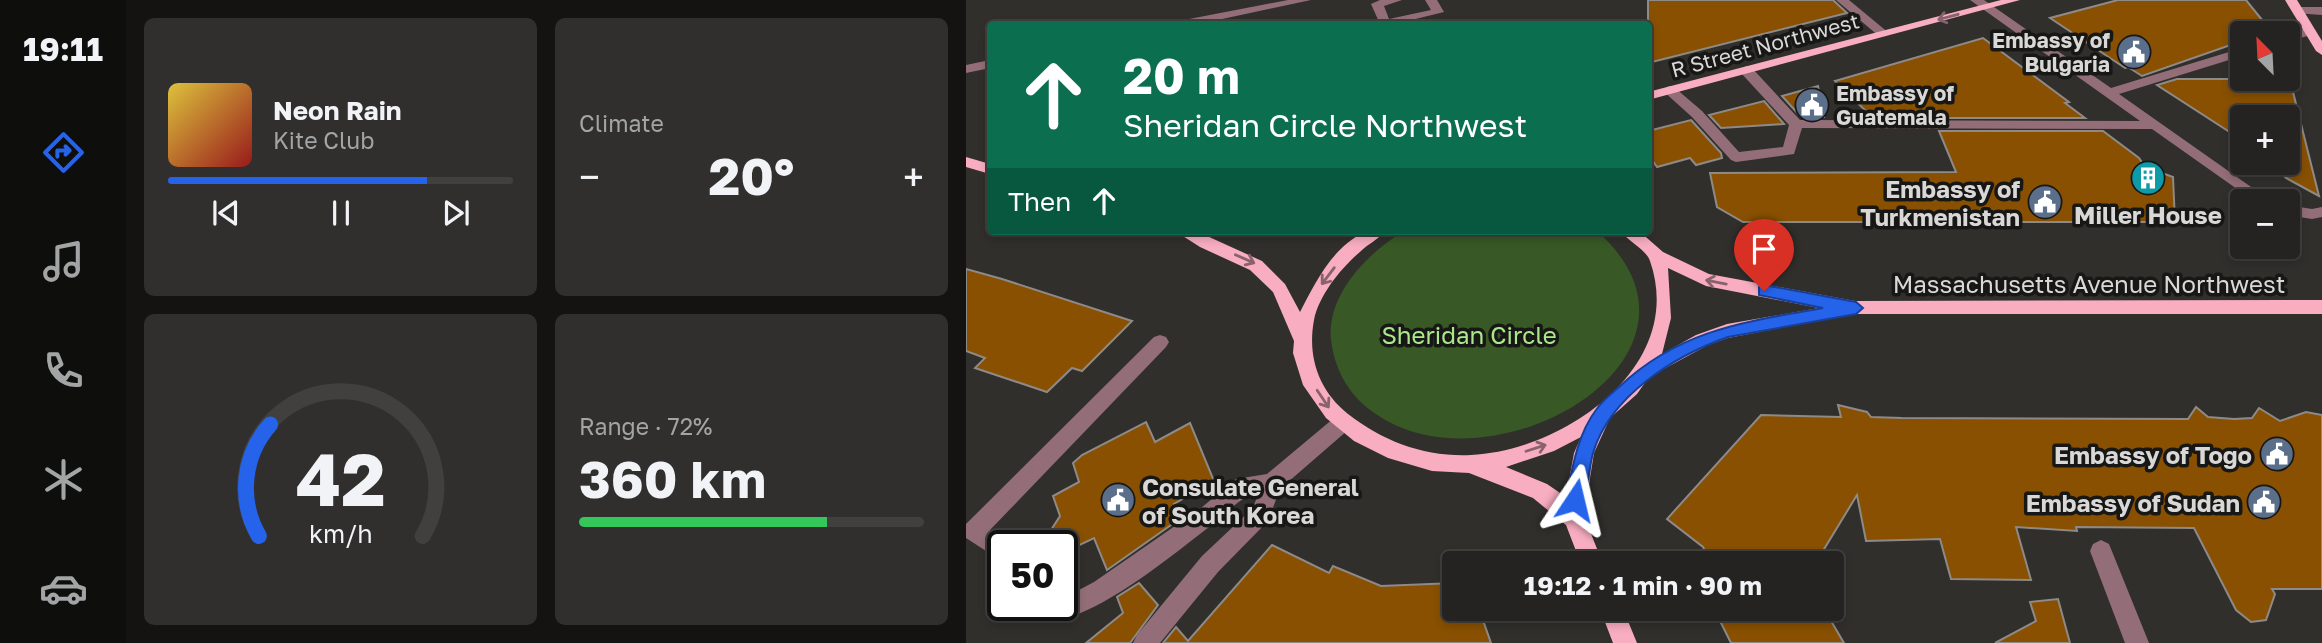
<!DOCTYPE html>
<html lang="en">
<head>
<meta charset="utf-8">
<style>
	:root { --surface:#242321; --page:#302f2e; --text:#f1f3f6; --muted:#a3a4a5; --line:#41403f; --accent:#2563eb }
	body { margin:0; font-family:"Golos Text",sans-serif; background:var(--page); color:var(--text); height:100vh; display:flex; flex-direction:column; font-size:26px; white-space:nowrap }
	* { box-sizing:border-box; margin:0 }
	p { font-size:23px; color:var(--muted) }
	.icon { flex:none; width:38px; height:38px; fill:none; stroke:currentColor; stroke-width:2; stroke-linecap:round; stroke-linejoin:round }
	.map { position:relative; flex:1; overflow:hidden }
	.sheet { display:flex; flex-direction:column; gap:18px; padding:18px; background:#141312; width:840px }
	.sheet>* { flex:none }
	.banner { position:absolute; left:21px; top:21px; width:665px; height:214px; border-radius:7px; box-shadow:0 4px 10px #0003,0 0 0 2px var(--line); background:#0b6e4f; color:#fff; overflow:hidden }
	.needle { width:46px; rotate:336deg }
	.fabs { position:absolute; left:1264px; top:21px; display:grid; gap:14px }
	.fabs a { display:grid; place-items:center; width:70px; height:70px; border-radius:7px; background:var(--surface); box-shadow:0 4px 10px #0003,0 0 0 2px var(--line); font-size:35px }
	.speed { position:absolute; left:21px; top:530px; display:flex; gap:14px; font-size:35px; font-weight:700; text-align:center }
	.speed>* { display:grid; place-content:center; width:91px; height:91px; border-radius:50%; background:var(--surface); box-shadow:0 4px 10px #0003,0 0 0 2px var(--line); line-height:1 }
	.speed .limit { border:4px solid #111; border-radius:10px; background:#fff; color:#111 }
	.pin { position:absolute; display:grid; place-items:center; width:60px; height:60px; color:#fff; margin:-72px -30px; border-radius:50% 50% 50% 0; rotate:-45deg; box-shadow:0 0 7px #0007 }
	.pin .icon { rotate:45deg }
	.me { position:absolute; width:77px; margin:-38px; rotate:10deg; stroke-linejoin:round; filter:drop-shadow(0 0 5px #0008) }
	.turn { display:flex; align-items:center; gap:24px; height:147px; padding:0 21px; font-size:32px }
	.turn .icon { width:91px; height:91px; stroke-width:2.5 }
	.turn b { display:block; font-size:49px; line-height:60px }
	.then { display:flex; align-items:center; height:66px; padding:0 21px; background:#0003; gap:14px; font-size:26px }
	.big { font-size:52px; font-weight:700; line-height:1.1 }
	.sheet .tile { flex:1; display:flex; flex-direction:column; justify-content:center; gap:10px; min-width:0; padding:0 24px; border-radius:10px; background:var(--page) }
	.sheet .dial { align-items:center; gap:0 }
	.dial svg { height:182px; overflow:visible; fill:none; stroke:var(--line); stroke-width:7; stroke-linecap:round; text-anchor:middle }
	.dial text { fill:var(--text); stroke:none }
	.song { display:flex; align-items:center; gap:21px }
	.cover { width:84px; height:84px; border-radius:10px; background:linear-gradient(135deg,hsl(50 70% 55%),hsl(0 70% 35%)) }
	.played { height:7px; border-radius:4px; background:linear-gradient(90deg,var(--accent) 75%,var(--line) 75%) }
	.keys { display:flex; justify-content:space-around; direction:ltr }
	.heat { display:flex; justify-content:space-between; align-items:center; font-size:38px; direction:ltr }
	.charge { height:10px; border-radius:5px; background:linear-gradient(90deg,#34c759 72%,var(--line) 0) }
	.sheet .tiles { flex:1; display:grid; gap:18px; grid-template-columns:repeat(2,1fr) }
	.trip { position:absolute; left:476px; top:551px; width:402px; height:70px; border-radius:7px; background:var(--surface); box-shadow:0 4px 10px #0003,0 0 0 2px var(--line); font-weight:700; line-height:70px; text-align:center }
	main { display:flex; flex:1; min-height:0 }
	.tabs { display:flex; flex-direction:column; width:126px; justify-content:space-around; align-items:center; background:#0e0e0d; color:var(--muted) }
	.tabs .icon { width:49px; height:49px }
	.tabs .on { color:var(--accent) }
	.tabs b { font-size:32px; color:var(--text) }
	.map>svg:first-child { display:block }
	.green { fill:#385925 }
	.building { fill:#885000; stroke:#8d8a88; stroke-width:2 }
	.lines { fill:none; stroke-linecap:round; stroke-linejoin:round }
	.minor { fill:#936e78; fill-rule:evenodd }
	.major { fill:#f8adc1; fill-rule:evenodd }
	.oneway { stroke:#88626c }
	.route { fill:#2563eb; stroke:#184099; stroke-width:2 }
	.labels { text-anchor:middle; dominant-baseline:central; stroke-width:7; stroke-linejoin:round; paint-order:stroke }
	.far-poi-label { font-size:21px; font-weight:bold; fill:#d9d8d6; stroke:#171716; text-anchor:end }
	.far-street-label { font-size:21px; fill:#d9d8d6; stroke:#171716 }
	.poi-label { font-size:24px; font-weight:bold; fill:#d9d8d6; stroke:#171716; text-anchor:end }
	.street-label { font-size:24px; fill:#d9d8d6; stroke:#171716 }
	.park-label { font-size:24px; fill:#aae88a; stroke:#171716 }
</style>
</head>
<body>
<main>
<nav class="tabs">
<b>19:11</b>
<svg class="icon on" aria-label="directions" viewBox="0 0 24 24"><path d="M12 3l9 9-9 9-9-9zM9 14v-3h6M13 9l2 2-2 2"/></svg>
<svg class="icon" aria-label="music" viewBox="0 0 24 24"><path d="M9 18V5l10-2v13"/><circle cx="6" cy="18" r="3"/><circle cx="16" cy="16" r="3"/></svg>
<svg class="icon" aria-label="phone" viewBox="0 0 24 24"><path d="M5 4h4l2 5-3 2q2 4 5 5l2-3 5 2v4C11 20 4 13 5 4z"/></svg>
<svg class="icon" aria-label="climate" viewBox="0 0 24 24"><path d="M12 3v18M4 7l16 10M4 17L20 7"/></svg>
<svg class="icon" aria-label="car" viewBox="0 0 24 24"><path d="M5 17H2v-5l4-1 3-4h7l3 4 3 1v5h-3M9 17h6M6 11h13"/><circle cx="7" cy="17" r="2"/><circle cx="17" cy="17" r="2"/></svg>
</nav>
<section class="sheet">
<div class="tiles">
<div class="tile">
<div class="song"><i class="cover"></i><div><b>Neon Rain</b><p>Kite Club</p></div></div>
<div class="played"></div>
<div class="keys"><svg class="icon" aria-label="previous" viewBox="0 0 24 24"><path d="M18 5L8 12l10 7zM5 5v14"/></svg><svg class="icon" aria-label="pause" viewBox="0 0 24 24"><path d="M8 5v14M16 5v14"/></svg><svg class="icon" aria-label="next" viewBox="0 0 24 24"><path d="M6 5l10 7-10 7zM19 5v14"/></svg></div>
</div>
<div class="tile"><p>Climate</p>
<div class="heat"><a>−</a><b class="big">20°</b><a>+</a></div>
</div>
<div class="tile dial"><svg viewBox="0 0 100 80">
<path d="M14 69A42 42 0 1 1 86 69"/>
<path d="M14 69A42 42 0 0 1 19 20" stroke="#2563eb"/>
<text x="50" y="56" font-size="32" font-weight="700">42</text>
<text x="50" y="72" font-size="11">km/h</text>
</svg></div>
<div class="tile"><p>Range · 72%</p><b class="big">360 km</b><div class="charge"></div></div>
</div>
</section>
<div class="map">
<svg width="1356" height="643" viewBox="0 0 1356 643">
	<rect width="100%" height="100%" fill="#302f2c"/>
	<path class="green" d="M438,231h193c135,120 -87,255 -208,191 -34,-18 -53,-44 -58,-82 -5,-46 38,-88 73,-109z"/>
	<g class="building">
		<polygon points="682,0 867,0 881,13 682,63"/>
		<polygon points="1152,0 1280,0 1305,31 1276,33 1276,41 1176,76 1162,67 1159,68 1084,18"/>
		<polygon points="1017,38 1103,102 1099,103 1119,118 907,118 869,81"/>
		<polygon points="1211,79 1303,79 1327,92 1353,196 1320,178 1304,163 1321,163 1321,117 1276,117 1276,140 1191,85"/>
		<polygon points="852,86 858,117 835,117 816,96"/>
		<polygon points="798,101 818,124 755,128 743,115"/>
		<polygon points="725,120 755,153 756,158 730,165 724,158 691,167 682,154 682,131"/>
		<polygon points="973,131 1137,131 1173,158 1179,167 1207,177 1209,222 777,222 751,207 744,173 990,172"/>
		<polygon points="0,269 36,279 166,321 116,371 106,368 81,392 9,368 19,358 0,351"/>
		<polygon points="872,405 901,412 905,417 936,418 1222,419 1230,407 1242,417 1268,419 1286,418 1293,408 1314,421 1340,412 1356,415 1356,589 1306,589 1309,594 1300,620 1285,622 1270,610 1228,528 1110,527 1111,531 1050,527 1065,580 985,579 974,539 900,541 891,495 849,564 745,564 737,547 701,519 795,415 875,417"/>
		<polygon points="180,422 189,442 224,423 248,481 208,504 215,518 141,570 128,538 103,550 96,550 96,546 85,546 85,530 94,516 87,496 113,482 107,463 116,455"/>
		<polygon points="306,545 363,573 367,566 415,586 488,583 488,609 513,609 525,643 197,643 210,627 222,641"/>
		<polygon points="173,583 192,605 164,643 120,643 157,613 151,597"/>
		<polygon points="1092,599 1104,643 1029,643 1070,621 1064,602"/>
		<polygon points="763,609 858,609 878,643 765,643 751,615"/>
	</g>
	<g class="lines">
		<g class="minor">
			<polygon points="322,0 345,0 233,24 212,24 218,20"/>
			<polygon points="414,0 436,0 418,6 423,19 465,10 459,0 471,0 478,12 429,24 414,24 405,4"/>
			<polygon points="870,0 883,0 924,34 914,37"/>
			<polygon points="1004,0 1018,0 1145,88 1276,48 1276,56 1153,94 1305,201 1288,201 1186,129 836,128 828,154 770,162 765,160 726,117 696,90 703,86 708,87 736,111 773,152 817,147 823,125 775,73 774,70 780,66 785,67 834,120 1174,121"/>
			<polygon points="1332,7 1356,7 1356,15 1328,13 1328,9"/>
			<polygon points="1344,27 1350,31 1348,34 1321,42 1321,34"/>
			<polygon points="24,60 24,68 0,73 0,65"/>
			<polygon points="1321,205 1346,209 1356,207 1356,217 1346,219 1321,215"/>
			<polygon points="194,335 200,337 203,342 200,347 24,530 45,546 37,546 37,562 0,538 0,524 188,337"/>
			<path d="M375,416l7,2 3,6 -3,6 -68,59 -12,32 -50,51 -58,71h-27l4,-8 65,-79 51,-48 5,-14c-18,2 -31,19 -45,30 -42,32 -88,71 -137,91l-17,-9h3v-23l15,8 17,-9 107,-74 35,-29 31,-5 67,-56z"/>
			<polygon points="1135,540 1143,544 1183,643 1159,643 1124,551 1127,544"/>
		</g>
		<g class="major">
			<polygon points="1035,0 1054,0 682,100 682,92"/>
			<polygon points="1319,0 1331,0 1356,41 1356,55 1350,51"/>
			<polygon points="0,157 24,164 24,174 0,167"/>
			<path d="M209,231h21l66,30 23,23 15,28c15,-29 32,-64 63,-79 6,-3 15,-2 22,-2 -6,8 -17,13 -24,20 -20,17 -42,44 -47,69 -7,37 5,71 34,94 36,28 77,43 123,41 92,-4 216,-88 179,-194 -4,-12 -22,-19 -29,-30h18l24,21 46,22 146,27 467,-1v14h-470l-124,24 -20,7 -59,32 -12,17 -27,24 -16,35 -10,63 19,48h-22l-15,-39 -33,-27 -64,-25 -37,-2 -44,-13 -34,-17 -28,-23 -23,-33 -10,-32 1,-12 -21,-49 -23,-22 -50,-23zM702,268l38,18 113,22 -92,16 -31,11 -34,19 9,-36zM615,437l-7,16 -8,44 -19,-13 -41,-17 48,-16z"/>
			<polygon points="634,609 657,609 671,643 647,643"/>
		</g>
	</g>
	<defs><path id="oneway-shaft" d="M-6 0H5M1.5-3L5.5 0L1.5 3" fill="none" stroke-width="1.6" stroke-linecap="round" stroke-linejoin="round" transform="scale(1.75)"/></defs>
	<g class="oneway">
		<use href="#oneway-shaft" transform="translate(982 17) rotate(165)"/>
		<use href="#oneway-shaft" transform="translate(279 259) rotate(24)"/>
		<use href="#oneway-shaft" transform="translate(362 276) rotate(127)"/>
		<use href="#oneway-shaft" transform="translate(750 282) rotate(-169)"/>
		<use href="#oneway-shaft" transform="translate(357 399) rotate(56)"/>
		<use href="#oneway-shaft" transform="translate(570 448) rotate(-18)"/>
	</g>
	<path class="route" d="M798,285l92,17 7,6 -7,6 -128,23c-54,19 -118,59 -135,116 -5,18 -4,37 -11,53l-7,3 -7,-3 -2,-6c6,-30 11,-65 30,-90 6,-9 15,-16 23,-23 60,-57 125,-65 204,-79l-64,-13v-8z"/>
	<defs>
		<g id="civic-disc" transform="scale(1.75)"><circle r="9.5" fill="#5c6f8a" stroke="#171716"/><path d="M-.6-6.5H3V-4.5H.6V-3L4-1V1h2V6H-6V1h2V-1L-.6-3ZM-1.2 2.5V6h2.4V2.5Z" fill="#fff"/></g>
		<g id="building-disc" transform="scale(1.75)"><circle r="9.5" fill="#0f9aa8" stroke="#171716"/><path d="M-4-6H4V6H1V3H-1V6H-4ZM-2.5-4.3h1.7v1.8h-1.7ZM.8-4.3h1.7v1.8H.8ZM-2.5-1h1.7V.8h-1.7ZM.8-1h1.7V.8H.8Z" fill="#fff"/></g>
	</defs>
	<g fill-rule="evenodd">
		<use href="#civic-disc" x="1168" y="52"/>
		<use href="#civic-disc" x="846" y="105"/>
		<use href="#building-disc" x="1182" y="178"/>
		<use href="#civic-disc" x="1079" y="202"/>
		<use href="#civic-disc" x="1311" y="454"/>
		<use href="#civic-disc" x="152" y="500"/>
		<use href="#civic-disc" x="1298" y="502"/>
	</g>
	<g class="labels">
		<g class="far-poi-label">
			<text x="1144" y="40">Embassy of<tspan x="1144" dy="24">Bulgaria</tspan></text>
			<text x="870" y="93" text-anchor="start">Embassy of<tspan x="870" dy="24">Guatemala</tspan></text>
		</g>
		<g class="far-street-label">
			<text transform="translate(799 45) rotate(-15)">R Street Northwest</text>
		</g>
		<g class="poi-label">
			<text x="1054" y="188">Embassy of<tspan x="1054" dy="28">Turkmenistan</tspan></text>
			<text x="1182" y="214" text-anchor="middle">Miller House</text>
			<text x="1286" y="454">Embassy of Togo</text>
			<text x="176" y="486" text-anchor="start">Consulate General<tspan x="176" dy="28">of South Korea</tspan></text>
			<text x="1274" y="502">Embassy of Sudan</text>
		</g>
		<g class="street-label">
			<text x="1123" y="283">Massachusetts Avenue Northwest</text>
		</g>
		<g class="park-label">
			<text x="503" y="334">Sheridan Circle</text>
		</g>
	</g>
</svg>
<div class="fabs">
<a><svg class="needle" viewBox="-14 -14 28 28"><path d="M0-13l5 13h-10z" fill="#e53935"/><path d="M0 13l5-13h-10z" fill="#a3a4a5"/></svg></a>
<a>+</a>
<a>−</a>
</div>
<div class="speed"><div class="limit">50</div></div>
<div class="pin" style="left:798px;top:291px;background:#d93025"><svg class="icon" aria-label="arrive" viewBox="0 0 24 24"><path d="M6 21V4h12l-3 4 3 4H6"/></svg></div>
<svg class="me" style="left:609px;top:500px" viewBox="-20 -20 40 40"><path d="M0-17L14 15 0 8-14 15z" fill="#2563eb" stroke="#fff" stroke-width="4"/></svg>
<div class="trip">19:12 · 1 min · 90 m</div>
<div class="banner">
<div class="turn"><svg class="icon" aria-label="ahead" viewBox="0 0 24 24"><path d="M12 20V5M6 11l6-6 6 6"/></svg><div><b>20 m</b>Sheridan Circle Northwest</div></div>
<div class="then">Then<svg class="icon" aria-label="ahead" viewBox="0 0 24 24"><path d="M12 20V5M6 11l6-6 6 6"/></svg></div>
</div>
</div>
</main>
</body>
</html>
